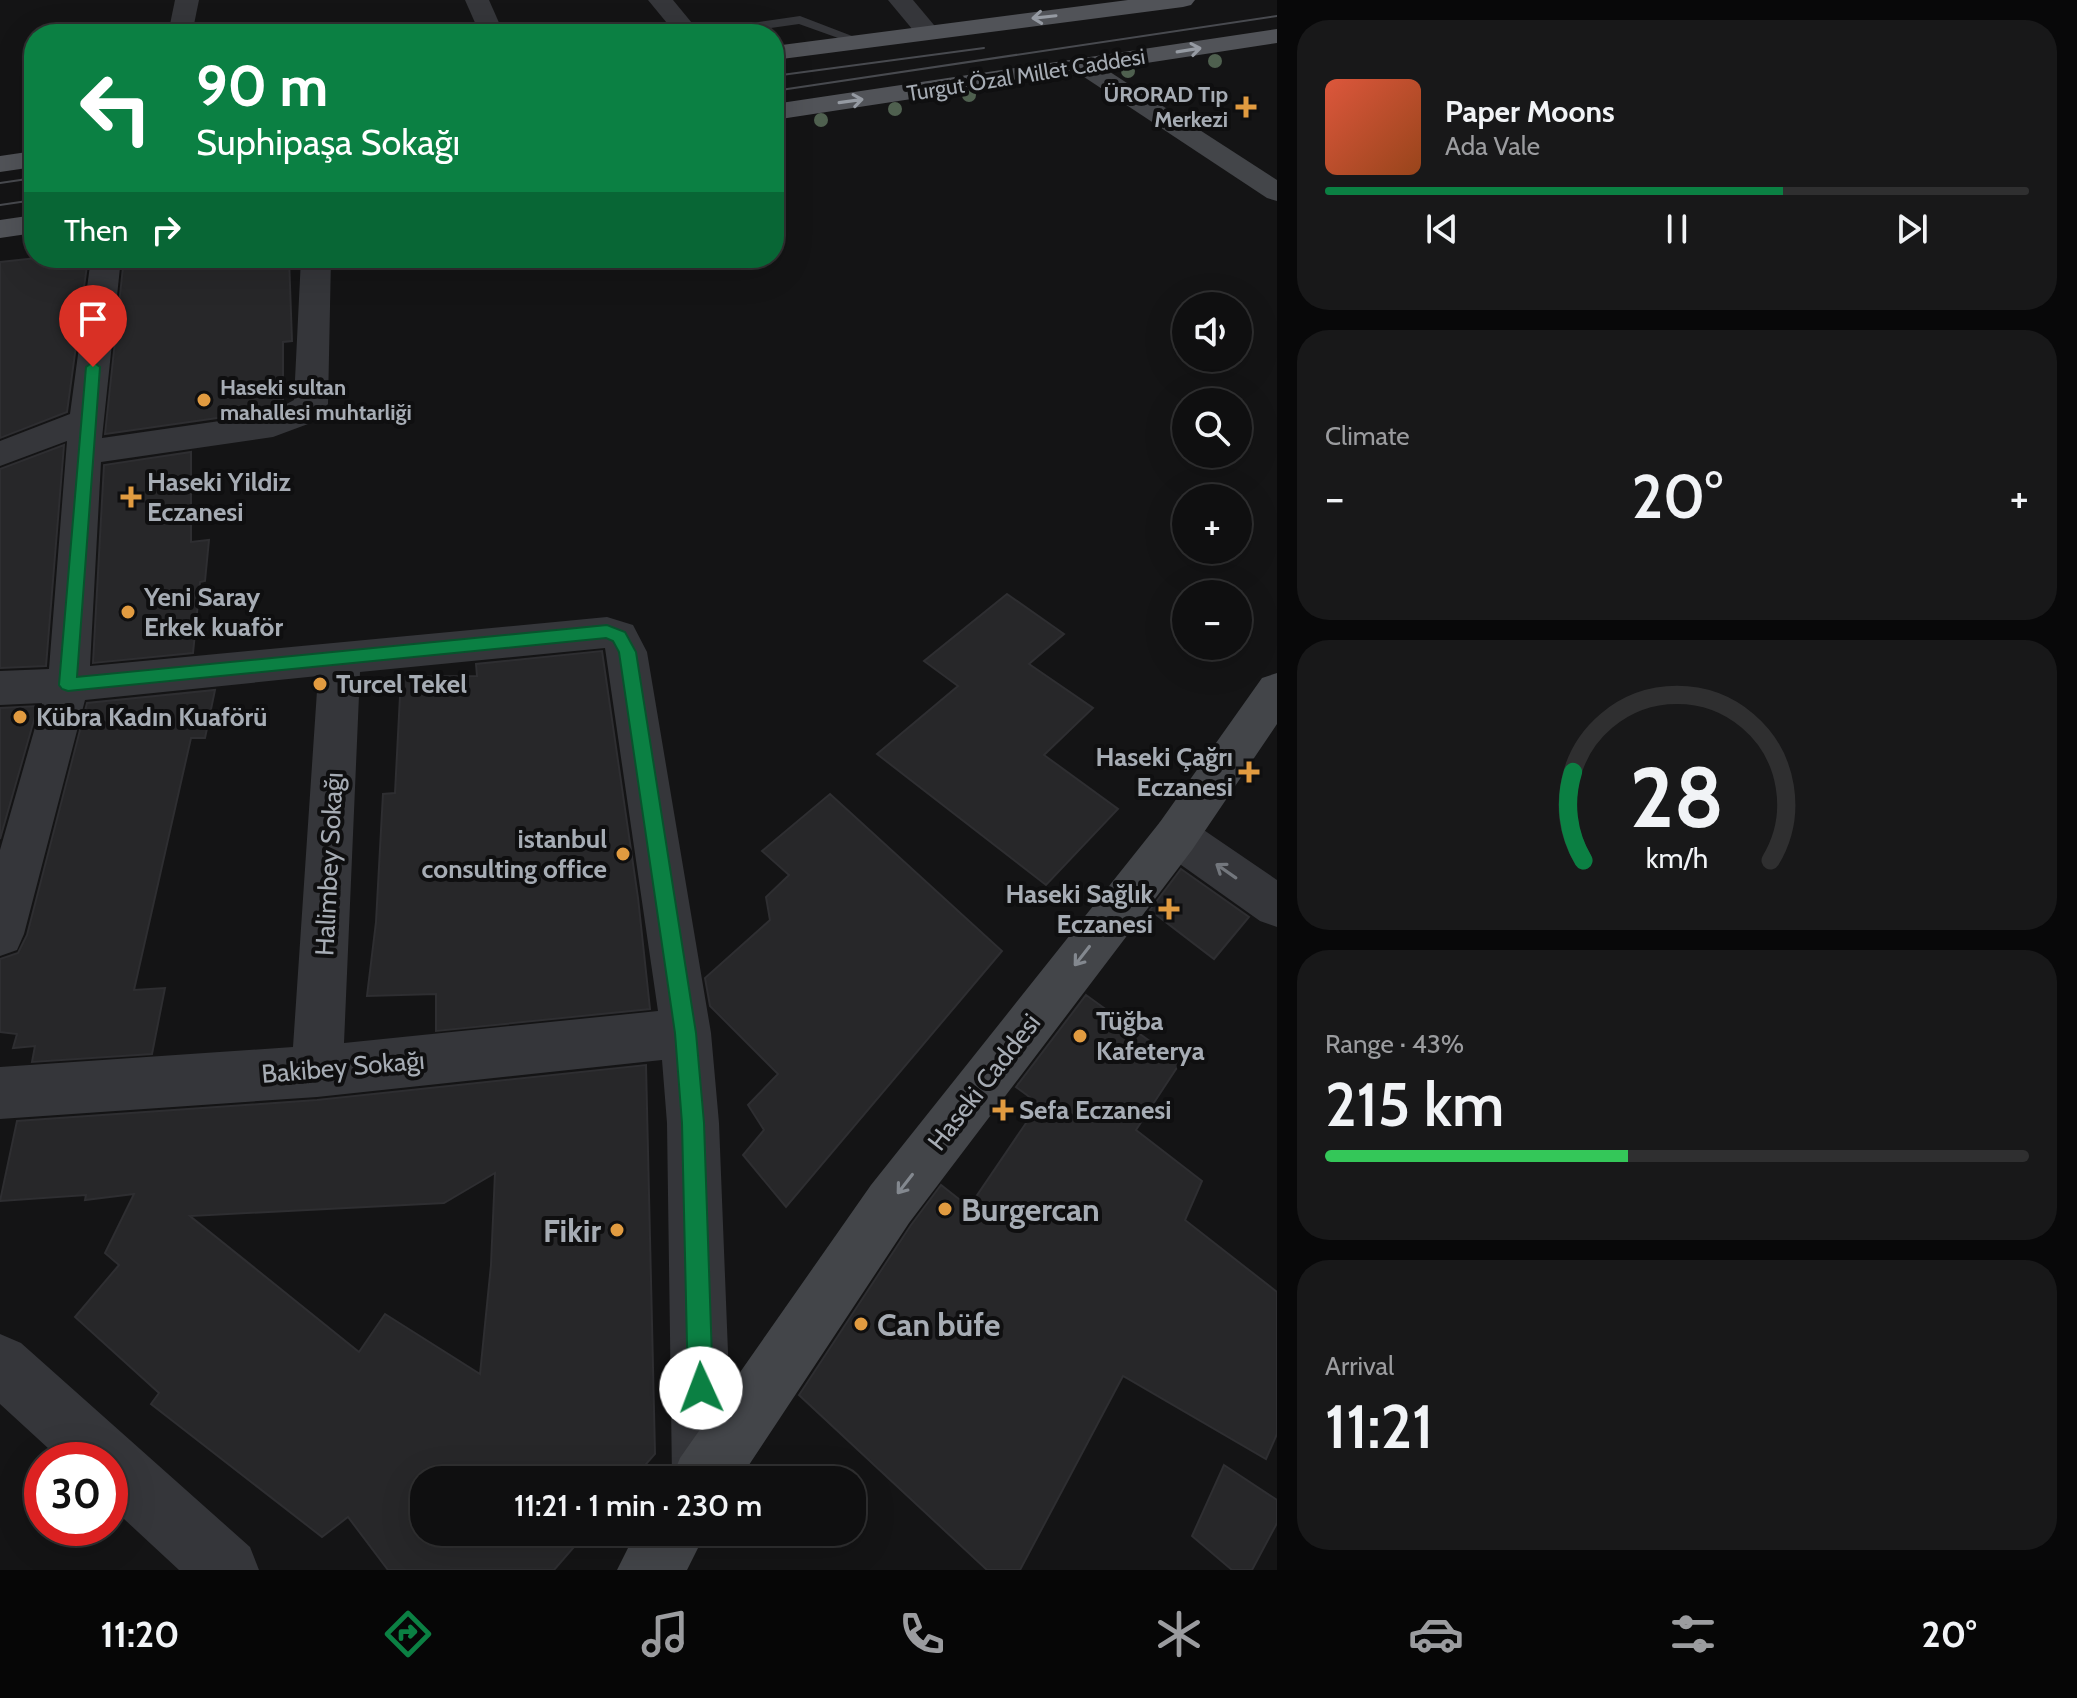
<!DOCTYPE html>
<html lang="en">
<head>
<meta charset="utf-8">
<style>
	:root { --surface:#0f0f10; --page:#181819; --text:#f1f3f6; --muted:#9b9c9f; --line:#2f2f30; --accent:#0b8043 }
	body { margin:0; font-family:Cabin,sans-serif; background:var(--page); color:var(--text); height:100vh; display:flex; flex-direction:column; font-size:30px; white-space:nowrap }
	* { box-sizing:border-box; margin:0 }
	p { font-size:26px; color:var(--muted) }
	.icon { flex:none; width:44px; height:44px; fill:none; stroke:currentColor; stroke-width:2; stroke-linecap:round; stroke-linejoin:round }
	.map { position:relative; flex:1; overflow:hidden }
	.panel { display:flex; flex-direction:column; gap:20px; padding:20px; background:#080809; width:800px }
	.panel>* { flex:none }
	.hud { position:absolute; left:24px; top:24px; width:760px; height:244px; border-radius:32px; box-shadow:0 8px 32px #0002,0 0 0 2px var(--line); background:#0b8043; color:#fff; overflow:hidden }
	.tools { position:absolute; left:1172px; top:292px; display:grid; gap:16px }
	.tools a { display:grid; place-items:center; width:80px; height:80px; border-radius:50%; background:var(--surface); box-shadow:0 8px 32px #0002,0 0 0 2px var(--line); font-size:40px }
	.speed { position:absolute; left:24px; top:1442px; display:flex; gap:16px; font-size:40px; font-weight:700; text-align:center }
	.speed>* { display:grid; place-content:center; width:104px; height:104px; border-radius:50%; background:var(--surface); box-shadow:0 8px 32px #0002,0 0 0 2px var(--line); line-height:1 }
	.speed .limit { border:12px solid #d22; background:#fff; color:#111 }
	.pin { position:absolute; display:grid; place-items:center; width:68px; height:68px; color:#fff; margin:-82px -34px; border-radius:50% 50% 50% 0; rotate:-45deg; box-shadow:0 0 8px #0007 }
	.pin .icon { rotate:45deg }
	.me { position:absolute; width:88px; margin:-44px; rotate:358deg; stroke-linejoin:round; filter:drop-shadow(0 0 6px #0008) }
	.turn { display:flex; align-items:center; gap:28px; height:168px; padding:0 40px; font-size:36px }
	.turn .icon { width:104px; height:104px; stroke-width:2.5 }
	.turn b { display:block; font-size:56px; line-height:68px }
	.then { display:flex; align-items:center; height:76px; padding:0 40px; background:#0003; gap:16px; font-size:30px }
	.big { font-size:60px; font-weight:600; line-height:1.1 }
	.panel .tile { flex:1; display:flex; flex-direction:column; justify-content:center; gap:12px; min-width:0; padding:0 28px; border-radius:32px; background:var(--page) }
	.panel .dial { align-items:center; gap:0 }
	.dial svg { height:208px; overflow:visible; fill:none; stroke:var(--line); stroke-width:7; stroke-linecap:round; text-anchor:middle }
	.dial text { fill:var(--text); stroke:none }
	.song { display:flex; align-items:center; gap:24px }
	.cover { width:96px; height:96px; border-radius:12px; background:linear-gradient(135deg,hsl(10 70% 55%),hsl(20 70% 35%)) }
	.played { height:8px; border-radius:4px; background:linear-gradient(90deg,var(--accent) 65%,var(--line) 65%) }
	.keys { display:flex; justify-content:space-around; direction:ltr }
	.heat { display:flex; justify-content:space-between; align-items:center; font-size:44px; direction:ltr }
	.charge { height:12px; border-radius:6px; background:linear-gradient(90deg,#34c759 43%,var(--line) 0) }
	.trip { position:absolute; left:410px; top:1466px; width:456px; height:80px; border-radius:32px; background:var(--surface); box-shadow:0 8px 32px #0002,0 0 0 2px var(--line); font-weight:600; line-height:80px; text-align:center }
	.tab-bar { display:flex; height:128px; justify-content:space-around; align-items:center; background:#060606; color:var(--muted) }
	.tab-bar .icon { width:56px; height:56px }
	.tab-bar .current { color:var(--accent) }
	.tab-bar b { font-size:36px; color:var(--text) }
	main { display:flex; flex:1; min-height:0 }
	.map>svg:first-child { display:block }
	.building { fill:#272729; stroke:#2e2e31; stroke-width:2; fill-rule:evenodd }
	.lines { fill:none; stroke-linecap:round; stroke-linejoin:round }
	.lane { fill:#35363a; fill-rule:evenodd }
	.street { fill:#35363a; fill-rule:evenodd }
	.secondary { fill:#434549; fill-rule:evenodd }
	.primary { fill:#515358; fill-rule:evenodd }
	.tram { stroke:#484a4f; stroke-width:2 }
	.tree { fill:#4f604f }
	.oneway { stroke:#959aa2 }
	.oneway2 { stroke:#73777d }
	.oneway3 { stroke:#83888f }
	.route { fill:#0b8043; stroke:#07532c; stroke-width:2 }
	.poi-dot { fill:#e19b40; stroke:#0f0f10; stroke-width:3 }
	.labels { text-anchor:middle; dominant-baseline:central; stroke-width:8; stroke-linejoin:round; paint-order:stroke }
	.far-street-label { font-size:22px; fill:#a6acb4; stroke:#0f0f10 }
	.far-poi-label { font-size:22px; font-weight:bold; fill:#a6acb4; stroke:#0f0f10; text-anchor:end }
	.poi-label { font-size:26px; font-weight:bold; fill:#a6acb4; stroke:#0f0f10; text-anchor:start }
	.street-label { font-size:26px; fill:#a6acb4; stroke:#0f0f10 }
	.near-poi-label { font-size:32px; font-weight:bold; fill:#a6acb4; stroke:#0f0f10; text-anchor:start }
</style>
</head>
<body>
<main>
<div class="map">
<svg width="1277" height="1570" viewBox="0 0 1277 1570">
	<rect width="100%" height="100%" fill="#141415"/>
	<g class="building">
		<polygon points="37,258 88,258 67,412 0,438 0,262"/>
		<polygon points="124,258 289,258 292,341 283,342 283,403 267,411 105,434"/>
		<polygon points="64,445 46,666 0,668 0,469"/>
		<polygon points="191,452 191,542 209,540 205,581 200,582 193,653 93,663 104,465"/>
		<polygon points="1007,594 1064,634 1029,664 1093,708 1044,755 1118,809 1046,885 877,754 958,686 924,661"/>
		<polygon points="602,651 638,898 650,1009 436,1031 436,994 367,996 376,922 383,794 395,793 401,677 477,676 476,664"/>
		<polygon points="215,690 205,738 191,738 134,990 165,988 152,1054 32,1062 35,1046 13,1048 17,1034 0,1032 0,959 18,953 27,935 87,703"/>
		<polygon points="38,706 0,839 0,708"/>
		<polygon points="830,794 1002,951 786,1207 743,1155 764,1130 748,1105 778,1074 710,1006 705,978 770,920 766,897 789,875 762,851"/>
		<polygon points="1181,869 1249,917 1214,959 1150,910"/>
		<polygon points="1086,995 1180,1063 1136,1130 1202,1181 1185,1220 1277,1292 1277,1434 1266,1459 1123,1376 1020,1570 987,1570 799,1395 911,1225 941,1185 969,1207 1039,1104 1016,1087"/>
		<path d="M646,1065l9,389 -23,26h-208v52h163l-33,38h-166l-40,-53 -26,20 -171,-133 8,-11 -84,-76 44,-52 -14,-12 29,-59 -49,6 1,-5 -86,6 17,-80 300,-21zM495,1173l-4,92 -11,109 -95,-60 -26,38 -169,-136 254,-13z"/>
		<polygon points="1224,1465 1277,1500 1277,1523 1252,1570 1232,1570 1192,1536"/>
	</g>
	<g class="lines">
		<polygon class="lane" points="800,16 865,41 855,44 799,24 730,34 699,34 705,30"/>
		<g class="street">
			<polygon points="175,0 199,0 192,34 168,34"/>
			<polygon points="465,0 489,0 504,34 480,34"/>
			<polygon points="648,0 673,0 701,34 676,34"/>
			<polygon points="888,0 913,0 939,31 936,36 918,36"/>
			<path d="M91,258h30l-19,180 166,-24 26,-14 7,-142h30l-3,146 -20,20 -35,13 -172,25 -11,204 517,-49 26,8 14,27 64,381 8,90 14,357h-60l-1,-3 -5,-354 -5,-63 -345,37 -317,22v-52l293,-20 25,-371 -233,24 -61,234 -7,16 -17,6v-106l42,-147 -42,2v-34l49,-2 18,-228 -67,25v-25l70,-27zM605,648l53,363 -314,32 16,-371z"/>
			<polygon points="1176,816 1192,822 1277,880 1277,927 1260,921 1160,850 1153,836 1160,822"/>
			<polygon points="0,1334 21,1343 250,1547 259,1570 179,1570 110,1506 110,1460 61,1460 0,1404"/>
		</g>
		<g class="secondary">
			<polygon points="1084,58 1093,61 1277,180 1277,201 1267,198 1075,71 1071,66 1075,61"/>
			<polygon points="1277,673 1277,724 1192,850 909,1223 739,1480 671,1480 680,1458 871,1185 1160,822 1262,678"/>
			<polygon points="636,1532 706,1532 687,1570 617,1570"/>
		</g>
		<g class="primary">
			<polygon points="1128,0 1195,0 1191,5 1183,7 774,60 774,46"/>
			<polygon points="1277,29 1277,43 774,120 774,104"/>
			<polygon points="34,151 34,167 0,172 0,156"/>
			<polygon points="34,215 34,233 0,238 0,220"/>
		</g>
		<g class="tram">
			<polyline points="774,76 984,48"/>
			<polyline points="774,91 1277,16"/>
			<polyline points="0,183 34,178"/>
			<polyline points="0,205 34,200"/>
		</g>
	</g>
	<g class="tree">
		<circle cx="1215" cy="61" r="7"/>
		<circle cx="1128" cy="71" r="7"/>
		<circle cx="969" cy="95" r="7"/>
		<circle cx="895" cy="109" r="7"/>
		<circle cx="821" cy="120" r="7"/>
	</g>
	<defs><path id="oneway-shaft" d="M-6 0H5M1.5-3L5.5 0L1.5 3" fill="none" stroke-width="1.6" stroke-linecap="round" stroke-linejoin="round" transform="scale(2)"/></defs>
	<g class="oneway">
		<use href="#oneway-shaft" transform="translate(1044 17) rotate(174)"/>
		<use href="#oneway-shaft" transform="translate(1189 50) rotate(-9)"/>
		<use href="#oneway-shaft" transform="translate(851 101) rotate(-8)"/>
	</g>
	<use class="oneway2" href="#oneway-shaft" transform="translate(1226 871) rotate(-145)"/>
	<g class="oneway3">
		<use href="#oneway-shaft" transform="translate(1082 956) rotate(128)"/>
		<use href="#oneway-shaft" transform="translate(905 1184) rotate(128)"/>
	</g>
	<polygon class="route" points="93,362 100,367 77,677 607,625 625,632 636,652 696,1033 704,1123 713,1388 710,1397 701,1401 692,1397 688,1388 682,1123 675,1033 619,652 613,641 606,638 68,691 62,689 59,685 86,367"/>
	<g class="poi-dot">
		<path d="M1242 95h8v8h8v8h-8v8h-8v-8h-8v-8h8z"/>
		<circle cx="204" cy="400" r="8"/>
		<path d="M127 485h8v8h8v8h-8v8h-8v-8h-8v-8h8z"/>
		<circle cx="128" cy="612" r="8"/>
		<circle cx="320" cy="684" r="8"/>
		<circle cx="20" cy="717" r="8"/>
		<path d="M1245 760h8v8h8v8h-8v8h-8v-8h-8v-8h8z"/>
		<circle cx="623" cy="854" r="8"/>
		<path d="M1165 897h8v8h8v8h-8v8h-8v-8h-8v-8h8z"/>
		<circle cx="1080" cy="1036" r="8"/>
		<path d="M999 1098h8v8h8v8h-8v8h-8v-8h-8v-8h8z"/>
		<circle cx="945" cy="1209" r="8"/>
		<circle cx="617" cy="1230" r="8"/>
		<circle cx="861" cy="1324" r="8"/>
	</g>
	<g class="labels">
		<g class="far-street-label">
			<text transform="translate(1026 75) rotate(-9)">Turgut Özal Millet Caddesi</text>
		</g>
		<g class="far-poi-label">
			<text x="1228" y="94">ÜRORAD Tıp<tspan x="1228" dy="25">Merkezi</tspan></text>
			<text x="220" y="387" text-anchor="start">Haseki sultan<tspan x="220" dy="25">mahallesi muhtarliği</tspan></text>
		</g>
		<g class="poi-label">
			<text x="147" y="482">Haseki Yildiz<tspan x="147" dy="30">Eczanesi</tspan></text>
			<text x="144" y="597">Yeni Saray<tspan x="144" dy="30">Erkek kuaför</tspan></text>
			<text x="336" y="684">Turcel Tekel</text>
			<text x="36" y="717">Kübra Kadın Kuaförü</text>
			<text x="1233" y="757" text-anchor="end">Haseki Çağrı<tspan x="1233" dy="30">Eczanesi</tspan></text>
			<text x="607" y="839" text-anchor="end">istanbul<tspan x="607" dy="30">consulting office</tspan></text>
			<text x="1153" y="894" text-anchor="end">Haseki Sağlık<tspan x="1153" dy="30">Eczanesi</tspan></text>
			<text x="1096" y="1021">Tüğba<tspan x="1096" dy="30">Kafeterya</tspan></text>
			<text x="1019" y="1110">Sefa Eczanesi</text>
		</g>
		<g class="street-label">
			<text transform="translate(329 864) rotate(-87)">Halimbey Sokağı</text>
			<text transform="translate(343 1067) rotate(-5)">Bakibey Sokağı</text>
			<text transform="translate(984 1082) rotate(-52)">Haseki Caddesi</text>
		</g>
		<g class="near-poi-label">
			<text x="961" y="1209">Burgercan</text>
			<text x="601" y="1230" text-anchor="end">Fikir</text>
			<text x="877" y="1324">Can büfe</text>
		</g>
	</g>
</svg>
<div class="tools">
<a><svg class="icon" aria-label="sound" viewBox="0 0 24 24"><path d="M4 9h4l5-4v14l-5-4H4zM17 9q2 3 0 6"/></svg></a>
<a><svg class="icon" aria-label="search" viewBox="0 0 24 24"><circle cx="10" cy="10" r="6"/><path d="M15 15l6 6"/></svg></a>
<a>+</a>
<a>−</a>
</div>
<div class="speed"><div class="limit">30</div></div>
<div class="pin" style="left:93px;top:367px;background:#d93025"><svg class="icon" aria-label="arrive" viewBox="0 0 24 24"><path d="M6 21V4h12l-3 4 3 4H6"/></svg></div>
<svg class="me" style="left:701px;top:1388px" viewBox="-20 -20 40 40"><circle r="19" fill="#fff"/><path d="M0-13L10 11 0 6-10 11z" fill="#0b8043"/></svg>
<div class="trip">11:21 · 1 min · 230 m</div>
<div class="hud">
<div class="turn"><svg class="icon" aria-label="left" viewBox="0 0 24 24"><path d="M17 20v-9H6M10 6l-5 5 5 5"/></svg><div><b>90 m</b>Suphipaşa Sokağı</div></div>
<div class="then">Then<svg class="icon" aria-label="right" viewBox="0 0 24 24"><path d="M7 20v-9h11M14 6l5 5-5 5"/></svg></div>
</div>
</div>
<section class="panel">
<div class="tile">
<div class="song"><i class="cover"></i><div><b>Paper Moons</b><p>Ada Vale</p></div></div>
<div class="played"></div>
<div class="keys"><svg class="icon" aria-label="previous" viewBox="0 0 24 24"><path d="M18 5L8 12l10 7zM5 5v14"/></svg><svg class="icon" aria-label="pause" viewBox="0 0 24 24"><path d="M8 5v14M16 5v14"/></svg><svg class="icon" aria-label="next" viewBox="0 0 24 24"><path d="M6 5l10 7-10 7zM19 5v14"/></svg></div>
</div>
<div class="tile"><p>Climate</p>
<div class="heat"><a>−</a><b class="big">20°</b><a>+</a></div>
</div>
<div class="tile dial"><svg viewBox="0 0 100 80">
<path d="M14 69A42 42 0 1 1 86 69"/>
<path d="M14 69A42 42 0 0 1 10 35" stroke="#0b8043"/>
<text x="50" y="56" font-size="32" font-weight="700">28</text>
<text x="50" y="72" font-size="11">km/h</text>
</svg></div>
<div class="tile"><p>Range · 43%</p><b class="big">215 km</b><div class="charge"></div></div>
<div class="tile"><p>Arrival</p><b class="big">11:21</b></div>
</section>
</main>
<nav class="tab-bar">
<b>11:20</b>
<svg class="icon current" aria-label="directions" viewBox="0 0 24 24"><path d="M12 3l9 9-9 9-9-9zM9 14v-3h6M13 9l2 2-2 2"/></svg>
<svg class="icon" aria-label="music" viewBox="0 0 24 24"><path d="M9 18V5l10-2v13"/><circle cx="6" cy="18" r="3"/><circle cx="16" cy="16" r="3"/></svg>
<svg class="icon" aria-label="phone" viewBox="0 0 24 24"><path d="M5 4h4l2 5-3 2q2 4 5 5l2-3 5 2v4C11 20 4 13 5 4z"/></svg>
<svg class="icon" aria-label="climate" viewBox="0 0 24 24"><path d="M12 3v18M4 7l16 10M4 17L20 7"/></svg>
<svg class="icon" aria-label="car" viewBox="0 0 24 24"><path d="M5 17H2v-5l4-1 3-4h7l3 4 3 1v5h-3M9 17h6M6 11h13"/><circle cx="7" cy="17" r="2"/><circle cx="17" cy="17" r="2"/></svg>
<svg class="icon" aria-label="filters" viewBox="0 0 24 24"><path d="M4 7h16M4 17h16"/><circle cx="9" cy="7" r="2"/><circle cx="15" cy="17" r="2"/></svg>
<b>20°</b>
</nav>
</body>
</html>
